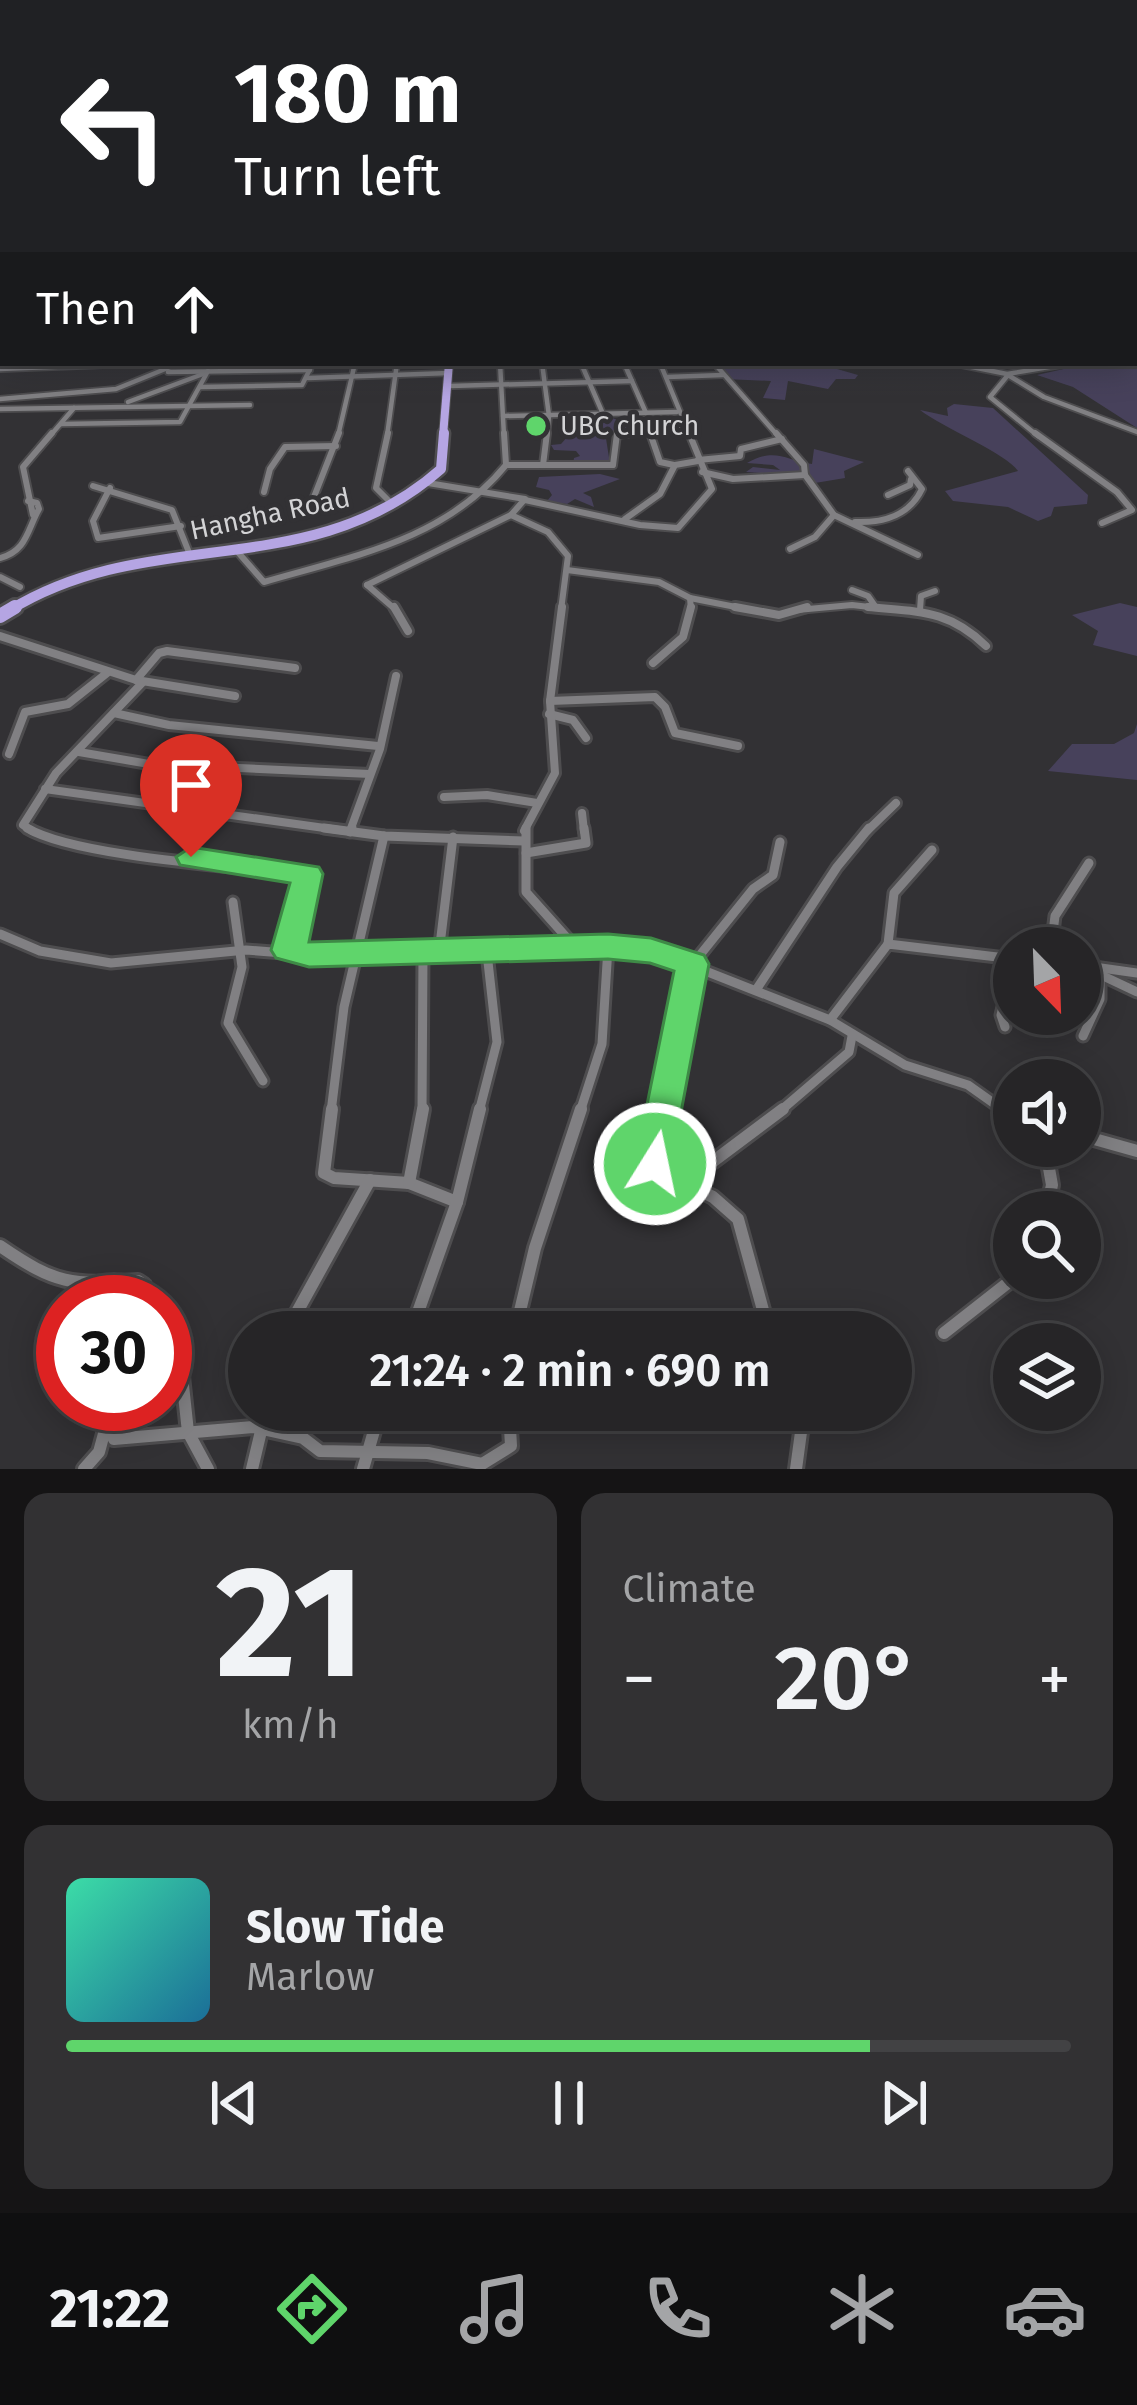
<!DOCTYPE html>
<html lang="en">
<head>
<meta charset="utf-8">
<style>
	:root { --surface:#262527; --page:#323133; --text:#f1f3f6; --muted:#a4a5a7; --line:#424244; --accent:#5fd56b }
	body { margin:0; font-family:"Fira Sans",sans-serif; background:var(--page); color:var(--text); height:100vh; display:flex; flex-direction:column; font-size:45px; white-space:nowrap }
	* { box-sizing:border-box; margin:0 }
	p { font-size:39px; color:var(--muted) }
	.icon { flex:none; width:66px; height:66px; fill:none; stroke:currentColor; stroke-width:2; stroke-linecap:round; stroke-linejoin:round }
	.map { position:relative; height:1469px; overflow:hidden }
	.drawer { display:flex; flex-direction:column; gap:24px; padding:24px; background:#151415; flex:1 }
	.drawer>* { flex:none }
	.banner { position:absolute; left:0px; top:0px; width:1137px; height:366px; box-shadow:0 6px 30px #0003,0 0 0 3px var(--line); background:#202124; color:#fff; overflow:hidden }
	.needle { width:78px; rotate:157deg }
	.tools { position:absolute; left:993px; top:927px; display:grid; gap:24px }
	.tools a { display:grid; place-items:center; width:108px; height:108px; border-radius:50%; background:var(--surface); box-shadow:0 6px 30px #0003,0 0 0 3px var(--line); font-size:60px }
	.speed { position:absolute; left:36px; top:1275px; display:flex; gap:24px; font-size:60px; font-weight:700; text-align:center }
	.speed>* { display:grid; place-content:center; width:156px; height:156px; border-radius:50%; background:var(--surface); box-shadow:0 6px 30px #0003,0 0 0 3px var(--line); line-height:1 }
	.speed .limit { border:18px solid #d22; background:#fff; color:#111 }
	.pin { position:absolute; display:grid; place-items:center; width:102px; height:102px; color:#fff; margin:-123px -51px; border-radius:50% 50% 50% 0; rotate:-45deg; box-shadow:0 0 12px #0007 }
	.pin .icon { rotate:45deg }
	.me { position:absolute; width:132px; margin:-66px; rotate:10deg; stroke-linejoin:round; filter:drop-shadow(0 0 9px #0008) }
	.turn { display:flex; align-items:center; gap:42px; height:252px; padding:0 36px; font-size:54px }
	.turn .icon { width:156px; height:156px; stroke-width:2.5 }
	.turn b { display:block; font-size:84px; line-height:102px }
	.then { display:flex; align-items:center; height:114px; padding:0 36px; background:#0003; gap:24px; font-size:45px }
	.big { font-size:90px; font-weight:600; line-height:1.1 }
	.drawer .card { flex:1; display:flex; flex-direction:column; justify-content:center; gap:18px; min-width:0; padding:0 42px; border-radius:24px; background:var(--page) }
	.drawer .dial { align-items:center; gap:0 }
	.dial b { font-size:156px; line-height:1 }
	.song { display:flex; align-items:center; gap:36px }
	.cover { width:144px; height:144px; border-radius:18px; background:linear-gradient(135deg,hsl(160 70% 55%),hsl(200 70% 35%)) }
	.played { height:12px; border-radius:6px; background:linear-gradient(90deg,var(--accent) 80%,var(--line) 80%) }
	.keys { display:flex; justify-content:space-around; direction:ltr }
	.heat { display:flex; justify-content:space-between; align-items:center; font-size:66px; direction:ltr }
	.drawer .tiles { flex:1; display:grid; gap:24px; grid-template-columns:1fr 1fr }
	.card:last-child { grid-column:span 2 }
	.trip { position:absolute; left:228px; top:1311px; width:684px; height:120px; border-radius:60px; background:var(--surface); box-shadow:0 6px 30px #0003,0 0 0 3px var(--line); font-weight:600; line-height:120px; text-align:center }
	.tab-bar { display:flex; height:192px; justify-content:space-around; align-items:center; background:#0f0f10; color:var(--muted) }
	.tab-bar .icon { width:84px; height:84px }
	.tab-bar .current { color:var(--accent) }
	.tab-bar b { font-size:54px; color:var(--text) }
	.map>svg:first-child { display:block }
	.green { fill:#47415b }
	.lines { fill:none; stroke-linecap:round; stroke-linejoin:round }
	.minor-far4-casing { stroke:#4e4d4f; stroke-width:8 }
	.minor-far3-casing { stroke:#4e4d4f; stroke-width:10 }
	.minor-far2-casing { stroke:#4e4d4f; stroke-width:14 }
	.minor-far1-casing { stroke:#4e4d4f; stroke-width:15 }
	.minor-casing { stroke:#4e4d4f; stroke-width:18 }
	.trunk-far2-casing { stroke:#4e4d4f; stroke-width:10 }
	.trunk-far1-casing { stroke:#4e4d4f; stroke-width:15 }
	.trunk-casing { stroke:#4e4d4f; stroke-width:20 }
	.minor-far4 { stroke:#818083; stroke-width:4.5 }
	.minor-far3 { stroke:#818083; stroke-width:6 }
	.minor-far2 { stroke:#818083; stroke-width:8 }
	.minor-far1 { stroke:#818083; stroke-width:9 }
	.minor { stroke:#818083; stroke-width:12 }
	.trunk-far2 { stroke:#b5a5e3; stroke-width:8 }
	.trunk-far1 { stroke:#b5a5e3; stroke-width:10 }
	.trunk { stroke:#b5a5e3; stroke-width:14 }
	.route { fill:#5fd56b; stroke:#3e8a46; stroke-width:3 }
	.poi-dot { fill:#5fd56b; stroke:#323134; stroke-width:4.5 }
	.labels { text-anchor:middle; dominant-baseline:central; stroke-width:9; stroke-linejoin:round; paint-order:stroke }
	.far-poi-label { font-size:27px; fill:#d3d3d5; stroke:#323134; text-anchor:start }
	.far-street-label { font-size:27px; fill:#d3d3d5; stroke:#323134 }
</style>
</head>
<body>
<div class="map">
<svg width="1137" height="1469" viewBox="0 0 1137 1469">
	<rect width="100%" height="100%" fill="#323134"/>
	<g class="green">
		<polygon points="1137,362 1137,428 1073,387 1037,375 1090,363"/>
		<polygon points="816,363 858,375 855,379 836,379 828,389 788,381 785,400 763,398 771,381 725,379 718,365"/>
		<path d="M954,404l39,4 95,87 -1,9 -33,3 -3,9 -13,5 -30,-14 -55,-6 -8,-10 73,-20c-12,-18 -75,-43 -98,-61l28,6 -1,-8z"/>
		<polygon points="602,414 633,426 634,430 605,432 610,464 573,464 574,458 580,456 576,451 554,450 551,445 561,444 569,435 568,415 581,415 584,424 598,421"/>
		<path d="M814,449l50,13 -20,9 1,7 -30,5 -8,-7 -61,-4 7,-5 27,3 -7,-5 -26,-2c28,-16 38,-3 65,1z"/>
		<polygon points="600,474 620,479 583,493 591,497 594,507 575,499 567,504 547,501 552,495 549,490 536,487 539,477"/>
		<polygon points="1120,603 1137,607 1137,656 1093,645 1098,631 1072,615"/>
		<polygon points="1137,724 1137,780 1048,771 1072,744 1114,744 1134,733"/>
	</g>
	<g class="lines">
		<g class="minor-far4-casing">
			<g id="minor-far4">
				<polyline points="500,363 504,436"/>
				<polyline points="542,363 549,416 547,436"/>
				<polyline points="581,363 603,414"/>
				<polyline points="624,363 646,413"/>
				<polyline points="660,363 690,436"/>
				<polyline points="714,363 778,436"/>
				<polyline points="952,363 1007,374 1073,363"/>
				<polyline points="0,369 154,363"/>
				<polyline points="168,372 310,370"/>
				<polyline points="1008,375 990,397 1038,436"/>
				<polyline points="1008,375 1044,397 1137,432"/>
				<polyline points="667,377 723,375"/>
				<polyline points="308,378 449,373"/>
				<polyline points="450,386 632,381"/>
				<polyline points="200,387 302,385 313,363"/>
				<polyline points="0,399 116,389 180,363"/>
				<polyline points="128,402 203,374"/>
				<polyline points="0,409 250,405"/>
				<polyline points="503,416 677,412"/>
				<polyline points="61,424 180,422 208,371"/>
				<polyline points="649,431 651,436"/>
				<polyline points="50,436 74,408"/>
				<polyline points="338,436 355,363"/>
				<polyline points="387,436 397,363"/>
				<polyline points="617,436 686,428"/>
			</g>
		</g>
		<g class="minor-far3-casing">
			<g id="minor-far3">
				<polyline points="388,433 376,488 392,504"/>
				<polyline points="650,433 660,462 674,465"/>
				<polyline points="776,433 804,465 805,475 834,515 918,555"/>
				<polyline points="1035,433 1117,492 1132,510 1102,523"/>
				<polyline points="698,460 740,456 741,449 782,439"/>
				<polyline points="506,465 613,465 617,434 629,433"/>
				<polyline points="543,465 547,433"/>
				<polyline points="702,472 733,479 805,475"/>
				<polyline points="428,483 525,499 511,515 548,532 568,556 561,610"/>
				<polyline points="93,486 172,510 190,555"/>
				<polyline points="110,488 93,521 98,538 181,526"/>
				<polyline points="264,492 270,469 285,447 336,446"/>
				<polyline points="888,495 910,485 911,479"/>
				<polyline points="525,500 640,525 678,528 712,489 689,433"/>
				<polyline points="312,502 339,433"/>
				<polyline points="33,515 23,467 52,433"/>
				<polyline points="625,519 660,494 675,465 698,461"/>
				<path d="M855,522c29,1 54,-6 67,-33l-14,-18"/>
				<polyline points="790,549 815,537 834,515"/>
				<path d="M236,550l28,32c89,-26 181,-42 242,-117l-2,-32"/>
				<path d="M0,558c27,-7 27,-28 39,-49l-2,-6 -9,-2"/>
				<polyline points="567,570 659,582 690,598 751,610"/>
				<polyline points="0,577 20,587"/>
				<polyline points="367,585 511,515"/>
				<polyline points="367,585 396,610"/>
				<polyline points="852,590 868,596 875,606"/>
				<polyline points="690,598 691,610"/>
				<polyline points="797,610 852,605 896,610"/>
				<polyline points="920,610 921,596 935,591"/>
			</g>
		</g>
		<g class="minor-far2-casing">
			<g id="minor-far2">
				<polyline points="394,607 408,631"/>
				<polyline points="735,607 779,615 807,607"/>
				<path d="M868,607c50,5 80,2 118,39"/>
				<polyline points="0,636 136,680 235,696"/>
				<polyline points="653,663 683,637 691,607"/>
				<polyline points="136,680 159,653 167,651 295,668"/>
				<polyline points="550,701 655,697 665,707 675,733 738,746"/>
				<polyline points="114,713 169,725 378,746"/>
				<polyline points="549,714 573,720 586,738"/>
				<polyline points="79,752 149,764 370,774"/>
				<polyline points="9,754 25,712 68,704 107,673"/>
				<polyline points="45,789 346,831"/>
				<polyline points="444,797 487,795 537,803"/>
				<polyline points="582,813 584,831"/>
				<polyline points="32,831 23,825 56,773 143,682"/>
				<polyline points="350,831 380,749 396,676"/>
				<polyline points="524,831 555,773 550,701 562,607"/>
				<polyline points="867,831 896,803"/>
			</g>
		</g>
		<g class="minor-far1-casing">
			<g id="minor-far1">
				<path d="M27,828c48,29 217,39 280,47l-19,74"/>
				<polyline points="324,828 384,836 524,841"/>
				<polyline points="526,828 526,892 576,948"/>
				<polyline points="350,832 352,828"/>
				<polyline points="526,853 586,843 584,828"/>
				<polyline points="233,902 242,967 228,1023 263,1081"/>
				<polyline points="0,934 40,951 111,963 246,950 322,956 608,947 662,954 830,1020 905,1065 968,1085 1006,1112"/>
				<polyline points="888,944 894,893 932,850"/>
				<polyline points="1051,948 1055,916 1089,863"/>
				<polyline points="439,953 453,837"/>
				<polyline points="692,965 753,889 773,875 780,842"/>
				<polyline points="1080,965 1137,973"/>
				<polyline points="1101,975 1137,992"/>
				<polyline points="756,990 837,867 869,828"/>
				<polyline points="830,1020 888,944 1014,959"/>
				<polyline points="1005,1027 1001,1015 1014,962"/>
				<polyline points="1083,1036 1100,999 1100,975 1086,966"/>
				<polyline points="331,1112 344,1007 384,836"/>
				<polyline points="422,1112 423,954"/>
				<polyline points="479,1112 497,1042 487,953"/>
				<polyline points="580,1112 602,1044 608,947"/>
				<polyline points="666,1112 693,966"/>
				<polyline points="779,1112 849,1052 852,1036"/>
			</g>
		</g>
		<g class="minor-casing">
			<g id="minor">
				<polyline points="332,1109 324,1173 334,1178 409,1183 457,1202"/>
				<polyline points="667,1109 656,1169 713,1197 738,1219 769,1332"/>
				<polyline points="1002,1109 1014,1118"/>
				<polyline points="1080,1135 1137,1151"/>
				<polyline points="1045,1146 1052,1185 1046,1212"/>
				<polyline points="409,1183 423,1109"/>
				<polyline points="683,1184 783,1109"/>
				<path d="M0,1246c57,39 70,39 138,35l6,4 -7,17"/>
				<polyline points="286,1332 370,1180"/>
				<polyline points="411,1332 457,1202 480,1109"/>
				<polyline points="515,1332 535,1248 581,1109"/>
				<polyline points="165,1333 178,1339 188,1432 208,1469"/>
				<polyline points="944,1333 1014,1278"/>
				<polyline points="108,1427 114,1439 253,1427 303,1438 320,1451 428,1453 482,1464 511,1446 509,1410"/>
				<polyline points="84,1469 99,1452 112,1404"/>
				<polyline points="252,1469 266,1410"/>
				<polyline points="363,1469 380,1410"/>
				<polyline points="796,1469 804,1410"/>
			</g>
		</g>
		<g class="trunk-far2-casing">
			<polyline id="trunk-far2" points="443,436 449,363"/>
		</g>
		<g class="trunk-far1-casing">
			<path id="trunk-far1" d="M10,610c142,-87 300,-25 431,-141l3,-36"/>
		</g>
		<g class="trunk-casing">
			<polyline id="trunk" points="0,616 15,607"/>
		</g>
		<use href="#minor-far4" class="minor-far4"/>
		<use href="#minor-far3" class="minor-far3"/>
		<use href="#minor-far2" class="minor-far2"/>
		<use href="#minor-far1" class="minor-far1"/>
		<use href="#minor" class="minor"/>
		<use href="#trunk-far2" class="trunk-far2"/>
		<use href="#trunk-far1" class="trunk-far1"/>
		<use href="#trunk" class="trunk"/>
	</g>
	<linearGradient id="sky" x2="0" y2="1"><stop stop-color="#1c1b1d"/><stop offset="0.48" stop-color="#494e5c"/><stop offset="1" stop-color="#494e5c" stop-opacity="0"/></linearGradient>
	<rect width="1137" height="397" fill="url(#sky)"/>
	<polygon class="route" points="191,847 319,867 323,874 309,942 608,934 651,938 704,955 709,964 669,1176 655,1181 641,1176 635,1164 674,971 650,963 608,959 309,967 276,958 271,950 290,883 180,865 176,857"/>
	<circle class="poi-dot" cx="536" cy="426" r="12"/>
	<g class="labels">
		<g class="far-poi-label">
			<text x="560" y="426">UBC church</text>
		</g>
		<g class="far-street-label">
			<text transform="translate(270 514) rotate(-12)">Hangha Road</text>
		</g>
	</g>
</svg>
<div class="tools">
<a><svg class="needle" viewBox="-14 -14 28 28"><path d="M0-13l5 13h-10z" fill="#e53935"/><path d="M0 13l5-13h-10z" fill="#a4a5a7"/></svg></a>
<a><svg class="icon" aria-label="sound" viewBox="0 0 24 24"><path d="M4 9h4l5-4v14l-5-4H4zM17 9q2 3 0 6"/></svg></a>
<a><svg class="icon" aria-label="search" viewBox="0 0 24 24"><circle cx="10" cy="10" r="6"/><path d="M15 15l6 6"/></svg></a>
<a><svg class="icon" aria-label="layers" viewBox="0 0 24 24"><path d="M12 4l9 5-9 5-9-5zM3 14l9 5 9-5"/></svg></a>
</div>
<div class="speed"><div class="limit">30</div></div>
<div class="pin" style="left:191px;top:857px;background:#d93025"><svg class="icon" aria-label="arrive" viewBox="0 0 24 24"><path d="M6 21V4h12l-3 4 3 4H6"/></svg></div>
<svg class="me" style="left:655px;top:1164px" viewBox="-20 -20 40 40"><circle r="17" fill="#5fd56b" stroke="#fff" stroke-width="3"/><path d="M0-11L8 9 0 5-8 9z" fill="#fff"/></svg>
<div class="trip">21:24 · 2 min · 690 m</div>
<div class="banner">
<div class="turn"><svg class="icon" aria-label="left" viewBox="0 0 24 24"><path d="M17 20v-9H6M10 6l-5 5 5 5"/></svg><div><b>180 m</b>Turn left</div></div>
<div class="then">Then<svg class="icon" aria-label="ahead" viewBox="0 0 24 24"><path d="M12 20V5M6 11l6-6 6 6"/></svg></div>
</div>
</div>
<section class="drawer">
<div class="tiles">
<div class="card dial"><b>21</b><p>km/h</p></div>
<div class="card"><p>Climate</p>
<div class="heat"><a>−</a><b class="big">20°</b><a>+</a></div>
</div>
<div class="card">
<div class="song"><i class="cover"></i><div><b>Slow Tide</b><p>Marlow</p></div></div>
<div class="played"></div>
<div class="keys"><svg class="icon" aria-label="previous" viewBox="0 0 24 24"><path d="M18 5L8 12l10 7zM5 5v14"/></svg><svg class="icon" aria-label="pause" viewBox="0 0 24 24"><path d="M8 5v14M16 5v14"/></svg><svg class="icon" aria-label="next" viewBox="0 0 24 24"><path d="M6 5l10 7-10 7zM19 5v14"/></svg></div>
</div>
</div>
</section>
<nav class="tab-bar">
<b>21:22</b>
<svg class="icon current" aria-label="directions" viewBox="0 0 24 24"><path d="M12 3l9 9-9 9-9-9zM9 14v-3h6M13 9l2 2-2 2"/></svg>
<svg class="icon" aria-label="music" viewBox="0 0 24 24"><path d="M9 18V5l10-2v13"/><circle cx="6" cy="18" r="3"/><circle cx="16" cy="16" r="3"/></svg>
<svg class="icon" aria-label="phone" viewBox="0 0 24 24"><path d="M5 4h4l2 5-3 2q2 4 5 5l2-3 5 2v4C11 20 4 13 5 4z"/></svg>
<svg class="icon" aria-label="climate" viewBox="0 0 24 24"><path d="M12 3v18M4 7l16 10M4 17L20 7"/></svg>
<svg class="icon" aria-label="car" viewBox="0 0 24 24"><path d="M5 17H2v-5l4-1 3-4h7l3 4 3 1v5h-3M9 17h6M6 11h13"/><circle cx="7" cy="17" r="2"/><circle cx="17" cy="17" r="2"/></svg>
</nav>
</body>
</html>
